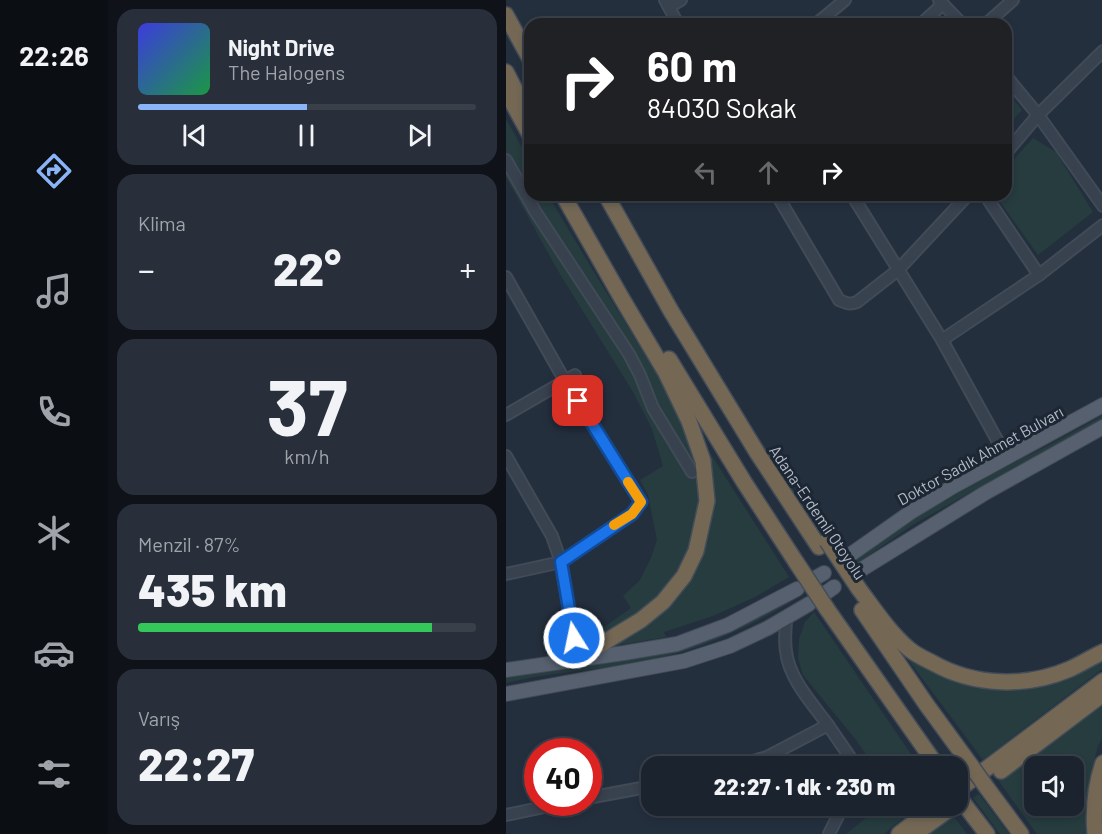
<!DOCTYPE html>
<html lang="tr">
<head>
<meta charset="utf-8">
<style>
	:root { --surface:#1b232e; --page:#282f3a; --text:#f1f3f6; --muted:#a0a4aa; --line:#39404a; --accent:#8ab4f8 }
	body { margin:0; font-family:Barlow,sans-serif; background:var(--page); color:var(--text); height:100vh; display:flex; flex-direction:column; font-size:22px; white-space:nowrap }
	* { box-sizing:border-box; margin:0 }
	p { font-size:20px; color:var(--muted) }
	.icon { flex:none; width:33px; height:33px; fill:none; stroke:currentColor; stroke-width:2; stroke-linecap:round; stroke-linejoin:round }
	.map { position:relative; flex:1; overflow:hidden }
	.details { display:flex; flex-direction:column; gap:9px; padding:9px; background:#0f1319; width:398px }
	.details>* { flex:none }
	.hud { position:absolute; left:18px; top:18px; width:488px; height:183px; border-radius:18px; box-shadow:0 3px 9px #0003,0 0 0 2px var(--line); background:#202124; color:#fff; overflow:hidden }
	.tools { position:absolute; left:518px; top:756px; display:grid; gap:12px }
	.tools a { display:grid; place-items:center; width:60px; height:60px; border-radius:12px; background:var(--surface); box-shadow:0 3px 9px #0003,0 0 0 2px var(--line); font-size:30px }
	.speed { position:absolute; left:18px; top:738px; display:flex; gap:12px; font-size:30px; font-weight:700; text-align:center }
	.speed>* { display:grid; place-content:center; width:78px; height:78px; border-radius:50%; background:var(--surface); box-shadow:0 3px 9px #0003,0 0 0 2px var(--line); line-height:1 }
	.speed .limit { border:9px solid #d22; background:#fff; color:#111 }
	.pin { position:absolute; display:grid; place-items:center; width:51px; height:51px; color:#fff; margin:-26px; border-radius:12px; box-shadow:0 3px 9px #0006 }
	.me { position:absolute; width:66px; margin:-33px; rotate:350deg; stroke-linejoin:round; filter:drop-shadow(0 0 4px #0008) }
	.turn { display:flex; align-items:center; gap:21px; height:126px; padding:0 24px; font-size:27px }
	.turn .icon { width:78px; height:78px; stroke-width:2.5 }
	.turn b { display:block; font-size:42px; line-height:51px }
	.lanes { display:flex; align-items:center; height:57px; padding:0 24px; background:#0003; justify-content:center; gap:30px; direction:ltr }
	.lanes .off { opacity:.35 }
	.big { font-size:45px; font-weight:800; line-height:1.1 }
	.details .tile { flex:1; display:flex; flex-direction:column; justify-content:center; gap:9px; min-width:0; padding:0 21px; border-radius:18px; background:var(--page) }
	.details .dial { align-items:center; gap:0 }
	.dial b { font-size:78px; line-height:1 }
	.song { display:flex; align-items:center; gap:18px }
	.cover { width:72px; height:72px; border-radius:9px; background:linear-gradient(135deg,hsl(240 70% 55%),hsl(140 70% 35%)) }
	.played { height:6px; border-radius:3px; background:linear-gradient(90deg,var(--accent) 50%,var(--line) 50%) }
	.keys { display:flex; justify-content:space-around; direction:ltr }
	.heat { display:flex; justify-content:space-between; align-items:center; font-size:33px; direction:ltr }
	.charge { height:9px; border-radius:4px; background:linear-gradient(90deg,#34c759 87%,var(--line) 0) }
	.trip { position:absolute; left:135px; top:756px; width:327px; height:60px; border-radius:18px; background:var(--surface); box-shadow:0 3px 9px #0003,0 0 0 2px var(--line); font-weight:800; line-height:60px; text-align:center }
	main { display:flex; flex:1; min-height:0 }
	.dock { display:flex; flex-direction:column; width:108px; justify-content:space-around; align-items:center; background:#0b0e12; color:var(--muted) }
	.dock .icon { width:42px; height:42px }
	.dock .current { color:var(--accent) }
	.dock b { font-size:27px; color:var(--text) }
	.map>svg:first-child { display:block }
	.green { fill:#263c3f; fill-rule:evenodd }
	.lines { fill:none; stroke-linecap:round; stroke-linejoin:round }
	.minor-casing { stroke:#414a57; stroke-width:14 }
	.major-casing { stroke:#414a57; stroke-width:16 }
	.highway-casing { stroke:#434c59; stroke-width:18 }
	.minor { stroke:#38414e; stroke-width:10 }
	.major { stroke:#56606e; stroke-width:14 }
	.highway { stroke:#746855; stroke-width:15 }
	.highway-bridge-casing { stroke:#434c59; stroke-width:18; stroke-linecap:butt }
	.highway-bridge { stroke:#746855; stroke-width:15 }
	.route-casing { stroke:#114b97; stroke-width:15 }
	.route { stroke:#1a73e8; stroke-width:10 }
	.slow { stroke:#f59e0b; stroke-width:10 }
	.labels { text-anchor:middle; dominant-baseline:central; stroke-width:6; stroke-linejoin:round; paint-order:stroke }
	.street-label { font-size:16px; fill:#b4bcc9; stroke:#1d2633 }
</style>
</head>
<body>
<main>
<nav class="dock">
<b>22:26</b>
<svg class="icon current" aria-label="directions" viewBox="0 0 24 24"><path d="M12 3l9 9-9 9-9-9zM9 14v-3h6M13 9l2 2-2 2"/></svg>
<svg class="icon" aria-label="music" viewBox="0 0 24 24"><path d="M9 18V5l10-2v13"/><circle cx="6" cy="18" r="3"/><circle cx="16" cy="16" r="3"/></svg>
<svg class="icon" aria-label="phone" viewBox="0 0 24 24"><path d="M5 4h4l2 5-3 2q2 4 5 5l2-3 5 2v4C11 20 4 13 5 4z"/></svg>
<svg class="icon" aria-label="climate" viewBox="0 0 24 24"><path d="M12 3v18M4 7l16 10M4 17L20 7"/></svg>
<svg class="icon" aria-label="car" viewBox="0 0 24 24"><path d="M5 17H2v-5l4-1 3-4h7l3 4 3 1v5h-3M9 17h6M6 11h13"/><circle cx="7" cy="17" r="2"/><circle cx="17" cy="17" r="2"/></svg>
<svg class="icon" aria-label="filters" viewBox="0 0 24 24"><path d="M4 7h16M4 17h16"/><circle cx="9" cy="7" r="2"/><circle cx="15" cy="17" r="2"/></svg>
</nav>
<section class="details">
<div class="tile">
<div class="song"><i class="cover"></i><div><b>Night Drive</b><p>The Halogens</p></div></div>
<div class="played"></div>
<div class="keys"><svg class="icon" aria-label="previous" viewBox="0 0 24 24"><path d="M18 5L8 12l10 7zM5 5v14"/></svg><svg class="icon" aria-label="pause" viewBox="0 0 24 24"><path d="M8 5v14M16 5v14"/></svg><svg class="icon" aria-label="next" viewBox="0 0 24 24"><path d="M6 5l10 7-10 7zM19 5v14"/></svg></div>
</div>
<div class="tile"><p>Klima</p>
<div class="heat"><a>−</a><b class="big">22°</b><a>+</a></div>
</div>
<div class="tile dial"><b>37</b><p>km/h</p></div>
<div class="tile"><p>Menzil · 87%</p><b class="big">435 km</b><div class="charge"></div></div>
<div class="tile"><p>Varış</p><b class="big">22:27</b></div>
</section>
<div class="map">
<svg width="597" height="834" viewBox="0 0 597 834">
	<rect width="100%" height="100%" fill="#242f3e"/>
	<g class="green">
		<polygon points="500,90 516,110 500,128"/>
		<path d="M0,119l24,43v33h18c27,46 55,92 83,137 26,42 57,89 69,138 5,21 1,43 -6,63 -4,14 -9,29 -17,42 -22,33 -55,51 -90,68l-1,-3 45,-32 -8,-12 17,-16 11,-22 6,-18 -9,-45 -8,-15 23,-14 -11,-37 -19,-37 -75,-121 -52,-94z"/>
		<polygon points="527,138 550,152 587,212 532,255 489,195 500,195 500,168"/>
		<polygon points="596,416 596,419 587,424 408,524 346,567 345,564 405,520 484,475 545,444"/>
		<polygon points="199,445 283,577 249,597 207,616 158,632 160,637 100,647 148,619 169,599 185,577 205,513 207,483"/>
		<path d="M292,591l3,5c-50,31 -105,56 -164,67 -43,8 -88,9 -131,20v-6l132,-20z"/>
		<polygon points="308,612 413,766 368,766 350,740 297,675 292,658 293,639 299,622"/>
		<polygon points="395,650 407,659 450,683 500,690 543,683 596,659 596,669 477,760"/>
		<path d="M596,701v37l-4,8 -8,30 -5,38 1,20h-49l-39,-54zM528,766h39v40h-39z"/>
		<polygon points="473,794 503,834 494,834 467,798"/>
		<polygon points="375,806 411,806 378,834 340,834"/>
		<polygon points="446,814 461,834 418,834"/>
	</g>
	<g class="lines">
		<g class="minor-casing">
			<g id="minor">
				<polyline points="159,0 172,24"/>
				<polyline points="433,0 456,24"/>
				<polyline points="163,7 175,0"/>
				<polyline points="310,24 339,0"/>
				<polyline points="415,24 437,4"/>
				<polyline points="480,24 507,0"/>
				<polyline points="500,76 532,115 597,206"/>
				<polyline points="500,153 532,115 597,51"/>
				<polyline points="0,160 29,211 123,354 134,375 147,408 186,472"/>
				<path d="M271,195l62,105c7,3 11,5 18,2l41,-32 70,-75"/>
				<polyline points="346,195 436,340 501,458"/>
				<polyline points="479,195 533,275"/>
				<polyline points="0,277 59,381 135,502 126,514 55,562 0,574"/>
				<polyline points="436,340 533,275 597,225"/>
				<polyline points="0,415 69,375"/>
				<polyline points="0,456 46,536 55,562 71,659"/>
				<path d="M280,617c0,12 -2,23 0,34 3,28 26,52 42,74"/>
				<polyline points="230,766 261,757 322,725 348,763 348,766"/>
				<polyline points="82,798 146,786"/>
				<polyline points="0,815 62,802"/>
				<polyline points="323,834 337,806"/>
			</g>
		</g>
		<g class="major-casing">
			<g id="major">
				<polyline points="341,557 405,512 448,486 597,405"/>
				<polyline points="353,571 479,493 597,427"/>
				<polyline points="311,577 318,573"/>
				<polyline points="321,592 328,587"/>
				<polyline points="0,670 118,653 171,644 222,625 291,589"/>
				<polyline points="0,694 178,661 224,646 262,628 303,604"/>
			</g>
		</g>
		<g class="highway-casing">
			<g id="highway">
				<polyline points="0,15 24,59"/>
				<polyline points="0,72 14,99"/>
				<polyline points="0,91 24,135"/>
				<polyline points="57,195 115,297 160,373 183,421 197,461 201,501 190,551 178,576 157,602 135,620 71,659"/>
				<polyline points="100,195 165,311 252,454 313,547"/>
				<polyline points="163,359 238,482 290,562"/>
				<path d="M353,589c16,21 30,43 50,60 7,6 16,10 24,14 41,23 93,25 137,6 11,-5 22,-12 33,-17"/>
				<polyline points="321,609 431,766"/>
				<polyline points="356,610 420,704 466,767"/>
				<polyline points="495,771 597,694"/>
				<polyline points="481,788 515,834"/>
				<polyline points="452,790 597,681"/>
				<polyline points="458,804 481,834"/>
				<polyline points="393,834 419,814"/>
				<polyline points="409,834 448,806"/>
				<path d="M589,834c-2,-23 0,-48 8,-71"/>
			</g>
		</g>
		<use href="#minor" class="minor"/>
		<use href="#major" class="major"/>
		<use href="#highway" class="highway"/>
		<g class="highway-bridge-casing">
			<g id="highway-bridge">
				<polyline points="321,541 353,589"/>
				<polyline points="290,562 321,609"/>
				<polyline points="466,767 481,788"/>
				<polyline points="452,795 458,804"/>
			</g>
		</g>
		<use href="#highway-bridge" class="highway-bridge"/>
	</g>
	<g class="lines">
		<g class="route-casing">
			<polyline id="route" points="68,638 55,562 126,514 135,502 72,401"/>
		</g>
		<use href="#route" class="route"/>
		<polyline class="slow" points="108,525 126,514 135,502 122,482"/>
	</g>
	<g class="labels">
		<g class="street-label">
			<text transform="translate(474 455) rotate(-29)">Doktor Sadık Ahmet Bulvarı</text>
			<text transform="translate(312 512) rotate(56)">Adana-Erdemli Otoyolu</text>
		</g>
	</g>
</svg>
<div class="tools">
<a><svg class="icon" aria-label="sound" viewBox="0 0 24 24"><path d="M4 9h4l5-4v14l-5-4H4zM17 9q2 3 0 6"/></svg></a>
</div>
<div class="speed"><div class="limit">40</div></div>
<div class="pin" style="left:72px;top:401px;background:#d93025"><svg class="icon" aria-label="arrive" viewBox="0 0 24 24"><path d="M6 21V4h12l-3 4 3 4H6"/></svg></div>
<svg class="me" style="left:68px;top:638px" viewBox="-20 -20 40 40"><circle r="17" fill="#1a73e8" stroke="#fff" stroke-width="3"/><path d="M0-11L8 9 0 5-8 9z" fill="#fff"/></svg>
<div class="trip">22:27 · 1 dk · 230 m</div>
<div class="hud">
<div class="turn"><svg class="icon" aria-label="right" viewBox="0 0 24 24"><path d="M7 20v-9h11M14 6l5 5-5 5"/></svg><div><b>60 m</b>84030 Sokak</div></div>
<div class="lanes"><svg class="icon off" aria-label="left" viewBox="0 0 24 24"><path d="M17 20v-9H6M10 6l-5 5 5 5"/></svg><svg class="icon off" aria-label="ahead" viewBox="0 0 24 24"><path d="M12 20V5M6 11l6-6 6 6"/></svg><svg class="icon" aria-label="right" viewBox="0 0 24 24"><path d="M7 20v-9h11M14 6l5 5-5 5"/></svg></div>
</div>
</div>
</main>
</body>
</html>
